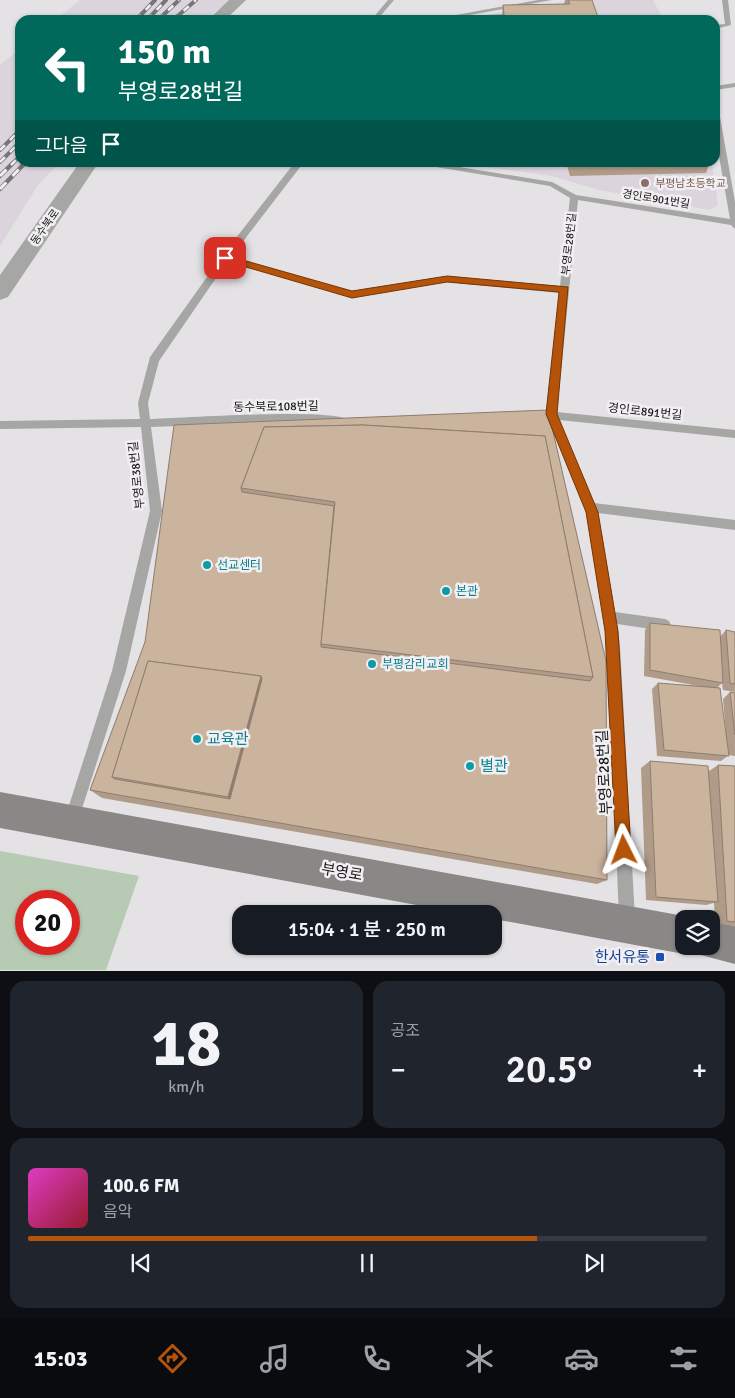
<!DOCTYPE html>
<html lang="ko">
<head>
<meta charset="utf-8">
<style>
	:root { --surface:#171b24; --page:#20242c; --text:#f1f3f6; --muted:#9ea1a6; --line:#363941; --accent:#b45309 }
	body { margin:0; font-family:Signika,"Noto Sans KR",sans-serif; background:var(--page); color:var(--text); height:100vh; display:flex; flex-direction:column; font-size:19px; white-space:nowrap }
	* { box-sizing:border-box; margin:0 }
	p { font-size:16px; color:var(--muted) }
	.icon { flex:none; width:28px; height:28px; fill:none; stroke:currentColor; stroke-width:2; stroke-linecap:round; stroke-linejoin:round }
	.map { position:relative; height:971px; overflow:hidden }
	.panel { display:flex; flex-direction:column; gap:10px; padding:10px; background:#0d0f14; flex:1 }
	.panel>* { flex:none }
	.banner { position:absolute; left:15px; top:15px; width:705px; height:152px; border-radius:15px; box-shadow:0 1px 4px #0004; background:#00695c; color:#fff; overflow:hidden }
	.buttons { position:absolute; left:675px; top:910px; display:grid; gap:10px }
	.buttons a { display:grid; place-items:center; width:45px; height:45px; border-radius:10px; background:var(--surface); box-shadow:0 1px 4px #0004; font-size:25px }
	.speed { position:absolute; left:15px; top:890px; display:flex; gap:10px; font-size:25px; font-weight:700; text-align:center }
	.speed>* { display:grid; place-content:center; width:65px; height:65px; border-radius:50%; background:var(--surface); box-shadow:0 1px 4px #0004; line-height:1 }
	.speed .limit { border:8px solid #d22; background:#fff; color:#111 }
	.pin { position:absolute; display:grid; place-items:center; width:42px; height:42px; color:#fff; margin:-21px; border-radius:10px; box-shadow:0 2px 8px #0006 }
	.me { position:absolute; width:55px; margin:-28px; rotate:357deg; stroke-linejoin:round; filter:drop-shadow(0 0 4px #0008) }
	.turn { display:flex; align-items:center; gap:18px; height:105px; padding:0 20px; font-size:22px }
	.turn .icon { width:65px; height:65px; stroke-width:2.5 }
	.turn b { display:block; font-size:35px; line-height:42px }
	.then { display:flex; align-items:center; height:48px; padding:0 20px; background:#0003; gap:10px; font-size:19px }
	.big { font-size:38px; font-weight:600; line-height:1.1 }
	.panel .tile { flex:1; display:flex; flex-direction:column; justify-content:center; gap:8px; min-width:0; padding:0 18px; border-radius:15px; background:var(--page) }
	.panel .dial { align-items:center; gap:0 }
	.dial b { font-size:65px; line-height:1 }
	.song { display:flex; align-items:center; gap:15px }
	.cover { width:60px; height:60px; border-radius:8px; background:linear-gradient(135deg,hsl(310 70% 55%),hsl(350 70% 35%)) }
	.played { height:5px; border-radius:2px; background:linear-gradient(90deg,var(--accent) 75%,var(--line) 75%) }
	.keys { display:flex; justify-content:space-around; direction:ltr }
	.heat { display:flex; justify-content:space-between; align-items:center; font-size:28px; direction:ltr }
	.panel .tiles { flex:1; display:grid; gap:10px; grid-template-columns:1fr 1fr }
	.tile:last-child { grid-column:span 2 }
	.trip { position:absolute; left:232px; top:905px; width:270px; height:50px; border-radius:15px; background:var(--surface); box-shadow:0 1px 4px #0004; font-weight:600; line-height:50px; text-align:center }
	.tabs { display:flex; height:80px; justify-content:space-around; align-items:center; background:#090b0e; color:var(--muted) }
	.tabs .icon { width:35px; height:35px }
	.tabs .active { color:var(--accent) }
	.tabs b { font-size:22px; color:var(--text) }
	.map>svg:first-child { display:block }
	.built { fill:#dcd4dd }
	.green { fill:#b7cab4; fill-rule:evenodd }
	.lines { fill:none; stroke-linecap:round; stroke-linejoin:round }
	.service { fill:#a6a6a5; fill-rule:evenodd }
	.tertiary { fill:#a6a6a5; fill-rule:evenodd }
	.secondary { fill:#898887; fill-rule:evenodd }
	.rail-far1-casing { stroke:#777677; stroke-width:4 }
	.rail-casing { stroke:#777677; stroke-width:4.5 }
	.rail-far1 { stroke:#f2eff2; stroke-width:2.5; stroke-dasharray:7; stroke-linecap:butt }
	.rail { stroke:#f2eff2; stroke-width:3; stroke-dasharray:9; stroke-linecap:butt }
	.wall { fill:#af9b88 }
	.shaded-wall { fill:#8e7e6f }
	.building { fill:#cbb49e; stroke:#8e7e6f; fill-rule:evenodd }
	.route { fill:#b45309; stroke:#753606 }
	.education-dot { fill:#8d6e63; stroke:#f2eff2; stroke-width:2 }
	.culture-dot { fill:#0f9aa8; stroke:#f2eff2; stroke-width:2 }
	.transit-dot { fill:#1a4fb4; stroke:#f2eff2; stroke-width:2 }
	.labels { text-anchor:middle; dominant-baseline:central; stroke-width:5; stroke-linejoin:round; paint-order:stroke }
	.far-education-label { font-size:11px; fill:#785e54; stroke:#f2eff2; text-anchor:start }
	.far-street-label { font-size:11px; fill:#171717; stroke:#f2eff2 }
	.street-label { font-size:12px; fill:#171717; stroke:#f2eff2 }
	.culture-label { font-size:12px; fill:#0d838f; stroke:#f2eff2; text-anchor:start }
	.near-culture-label { font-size:15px; fill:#0d838f; stroke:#f2eff2; text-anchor:start }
	.near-street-label { font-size:15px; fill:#171717; stroke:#f2eff2 }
	.near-transit-label { font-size:15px; fill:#164399; stroke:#f2eff2; text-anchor:end }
</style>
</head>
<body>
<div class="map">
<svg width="735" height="971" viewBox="0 0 735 971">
	<rect width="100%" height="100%" fill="#e4e2e5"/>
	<g class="built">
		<polygon points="80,0 229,0 206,20 55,20"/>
		<polygon points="578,0 653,0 664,20 454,20"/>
		<polygon points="20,49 20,162 59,163 38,185 0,246 0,65"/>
		<polygon points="455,163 712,163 718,205 710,210 599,190 552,176"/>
	</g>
	<path class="green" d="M0,851l139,25 -33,94h-106zM26,901h43v43h-43z"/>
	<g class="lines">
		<g class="service">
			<polygon points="388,0 394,0 377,20 371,20"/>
			<polygon points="538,0 552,0 459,17 456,15"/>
			<polygon points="722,0 728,0 731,25 715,29 715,25 725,24"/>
			<polygon points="735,83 735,87 715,90 715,86"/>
			<path d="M715,109l4,2 16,91v27l-4,-4 -153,-25 -21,212 178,18v8l-176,-18 35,83 141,17v10l-137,-17 17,99 50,7 4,2 2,4 -2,4 -4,2 -48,-7 3,21 15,274 -2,6 -6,2 -6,-2 -2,-6 -11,-274 -22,-133 -38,-93 -6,-1 -1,-3 5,-4 13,-118 -112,-11 -95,15 -125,-35 -68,99 -11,42 2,16c27,-1 191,-12 200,2l-5,4 -32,-4 -162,6 11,84 -36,160 -47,147 -2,5 -5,2 -5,-2 -2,-5 47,-147 38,-160 -9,-84 -141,2v-8l140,-2 -2,-16 12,-46 72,-101 73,-94h9l-73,95 121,34 95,-15 113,10 10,-88 -20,-12 -144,-24h23l123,20 24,13 154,24 -15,-86z"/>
		</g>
		<g class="tertiary">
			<polygon points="229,0 246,0 225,20 208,20"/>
			<polygon points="80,162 99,162 8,297 0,300 0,275"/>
		</g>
		<polygon class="secondary" points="0,792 684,916 691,919 684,919 684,946 711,946 711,921 735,926 735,964 697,954 696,950 684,954 494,919 494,914 465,914 0,828"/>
		<g class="rail-far1-casing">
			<g id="rail-far1">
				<polyline points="136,20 155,0"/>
				<polyline points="147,20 166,0"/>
				<polyline points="158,20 179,0"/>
				<polyline points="173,20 196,0"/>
				<polyline points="0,150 20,130"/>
				<polyline points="0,162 20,142"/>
				<polyline points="11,165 20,156"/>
				<polyline points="23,165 26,162"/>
			</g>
		</g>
		<g class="rail-casing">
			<g id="rail">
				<polyline points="0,176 12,164"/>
				<polyline points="0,189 24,164"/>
			</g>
		</g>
		<use href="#rail-far1" class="rail-far1"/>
		<use href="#rail" class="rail"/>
	</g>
	<g class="wall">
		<polygon points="565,0 592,0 599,20 434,20 434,17 502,15 503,5 564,4"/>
		<polygon points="566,162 710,162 706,173 570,176"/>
		<polygon points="548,410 606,661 607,880 597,884 102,798 90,790 145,642 174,425"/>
		<polygon points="650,623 720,637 726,630 735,632 735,692 723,690 722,683 717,688 727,744 723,699 730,692 735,693 735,756 729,755 721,761 657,756 652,689 658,683 699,686 644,676 645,630"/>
		<polygon points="650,761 709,771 718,765 735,766 735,926 715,923 714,903 706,905 646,900 641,768"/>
	</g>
	<polygon class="shaded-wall" points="261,676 266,691 236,807 228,797"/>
	<g class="building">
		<polygon points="568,0 592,0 599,20 580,20 578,17 550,18 550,20 435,20 434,17 504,15 503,5 570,4"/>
		<path d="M548,410l58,251 1,219 -517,-90 55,-148 29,-217zM363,425l182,11 48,241 -3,4 -269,-34v-3l13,-138 -92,-14 -1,-4 23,-61zM148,661l113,15 1,3 -32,120 -115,-20 -3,-2z"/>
		<polygon points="363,425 545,436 593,677 321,644 335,502 241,488 264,427"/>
		<polygon points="650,623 720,630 723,683 650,670"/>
		<polygon points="726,630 735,632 735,684 730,683"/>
		<polygon points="148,661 261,676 228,797 112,777"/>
		<polygon points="658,683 720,688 729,756 664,750"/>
		<polygon points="730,692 735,693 735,735"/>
		<polygon points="650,761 708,766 718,902 656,897"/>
		<polygon points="718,765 735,766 735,922 727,921"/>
	</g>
	<polygon class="route" points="225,255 352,291 447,276 568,287 557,414 598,512 618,631 631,850 629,855 624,858 618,855 616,850 605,631 586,512 546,414 559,292 447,282 352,298 222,260 221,258"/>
	<circle class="education-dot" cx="645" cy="183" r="5"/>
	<g class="culture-dot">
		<circle cx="207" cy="565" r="5"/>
		<circle cx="446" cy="591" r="5"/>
		<circle cx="372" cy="664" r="5"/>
		<circle cx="197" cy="739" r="5"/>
		<circle cx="470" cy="766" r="5"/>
	</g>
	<rect class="transit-dot" x="655" y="952" width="10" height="10" rx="2.5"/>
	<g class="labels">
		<g class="far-education-label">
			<text x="655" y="183">부평남초등학교</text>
		</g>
		<g class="far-street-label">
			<text transform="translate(656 199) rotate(9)">경인로901번길</text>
			<text transform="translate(45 227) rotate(-55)">동수북로</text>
			<text transform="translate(569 244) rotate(-84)">부영로28번길</text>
		</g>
		<g class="street-label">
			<text transform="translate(276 407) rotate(-1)">동수북로108번길</text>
			<text transform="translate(645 412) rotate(6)">경인로891번길</text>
			<text transform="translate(137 475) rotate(-96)">부영로38번길</text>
		</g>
		<g class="culture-label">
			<text x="217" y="565">선교센터</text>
			<text x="456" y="591">본관</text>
			<text x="382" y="664">부평감리교회</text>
		</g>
		<g class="near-culture-label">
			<text x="207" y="739">교육관</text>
			<text x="480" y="766">별관</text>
		</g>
		<g class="near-street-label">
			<text transform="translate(604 772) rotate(-93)">부영로28번길</text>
			<text transform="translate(342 872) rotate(10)">부영로</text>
		</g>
		<g class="near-transit-label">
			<text x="650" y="957">한서유통</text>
		</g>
	</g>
</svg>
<div class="buttons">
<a><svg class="icon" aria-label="layers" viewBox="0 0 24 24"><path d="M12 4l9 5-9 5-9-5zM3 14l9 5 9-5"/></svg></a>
</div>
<div class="speed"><div class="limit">20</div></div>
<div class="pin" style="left:225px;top:258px;background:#d93025"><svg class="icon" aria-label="arrive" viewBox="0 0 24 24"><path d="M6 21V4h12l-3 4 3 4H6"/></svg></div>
<svg class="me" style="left:624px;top:850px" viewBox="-20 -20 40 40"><path d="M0-17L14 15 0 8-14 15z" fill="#b45309" stroke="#fff" stroke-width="4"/></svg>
<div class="trip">15:04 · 1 분 · 250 m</div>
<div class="banner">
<div class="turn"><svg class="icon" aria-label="left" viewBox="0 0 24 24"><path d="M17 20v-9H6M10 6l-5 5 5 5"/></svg><div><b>150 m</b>부영로28번길</div></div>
<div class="then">그다음<svg class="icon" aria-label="arrive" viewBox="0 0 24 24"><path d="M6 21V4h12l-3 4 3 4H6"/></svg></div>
</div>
</div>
<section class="panel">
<div class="tiles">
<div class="tile dial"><b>18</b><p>km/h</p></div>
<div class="tile"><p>공조</p>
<div class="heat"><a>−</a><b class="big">20.5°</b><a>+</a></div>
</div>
<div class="tile">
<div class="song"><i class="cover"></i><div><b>100.6 FM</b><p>음악</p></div></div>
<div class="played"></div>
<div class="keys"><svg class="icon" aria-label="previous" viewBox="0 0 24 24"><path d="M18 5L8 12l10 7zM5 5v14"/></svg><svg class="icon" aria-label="pause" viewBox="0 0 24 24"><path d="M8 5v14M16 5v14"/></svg><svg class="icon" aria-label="next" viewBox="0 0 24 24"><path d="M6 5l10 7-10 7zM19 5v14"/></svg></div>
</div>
</div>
</section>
<nav class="tabs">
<b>15:03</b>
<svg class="icon active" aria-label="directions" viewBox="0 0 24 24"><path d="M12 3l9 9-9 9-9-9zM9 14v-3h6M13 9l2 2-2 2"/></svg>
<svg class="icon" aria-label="music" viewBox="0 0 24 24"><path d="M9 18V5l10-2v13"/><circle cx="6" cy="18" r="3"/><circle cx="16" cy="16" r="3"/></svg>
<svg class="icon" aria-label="phone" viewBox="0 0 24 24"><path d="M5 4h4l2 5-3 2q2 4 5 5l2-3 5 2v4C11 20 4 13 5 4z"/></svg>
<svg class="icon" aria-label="climate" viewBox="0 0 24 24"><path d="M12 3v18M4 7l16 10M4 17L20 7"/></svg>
<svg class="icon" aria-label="car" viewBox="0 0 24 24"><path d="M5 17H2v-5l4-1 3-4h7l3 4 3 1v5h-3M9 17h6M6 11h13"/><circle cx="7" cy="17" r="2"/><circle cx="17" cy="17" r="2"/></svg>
<svg class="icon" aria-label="filters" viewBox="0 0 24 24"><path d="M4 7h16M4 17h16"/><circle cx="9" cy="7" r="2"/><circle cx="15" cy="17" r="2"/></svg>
</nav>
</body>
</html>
